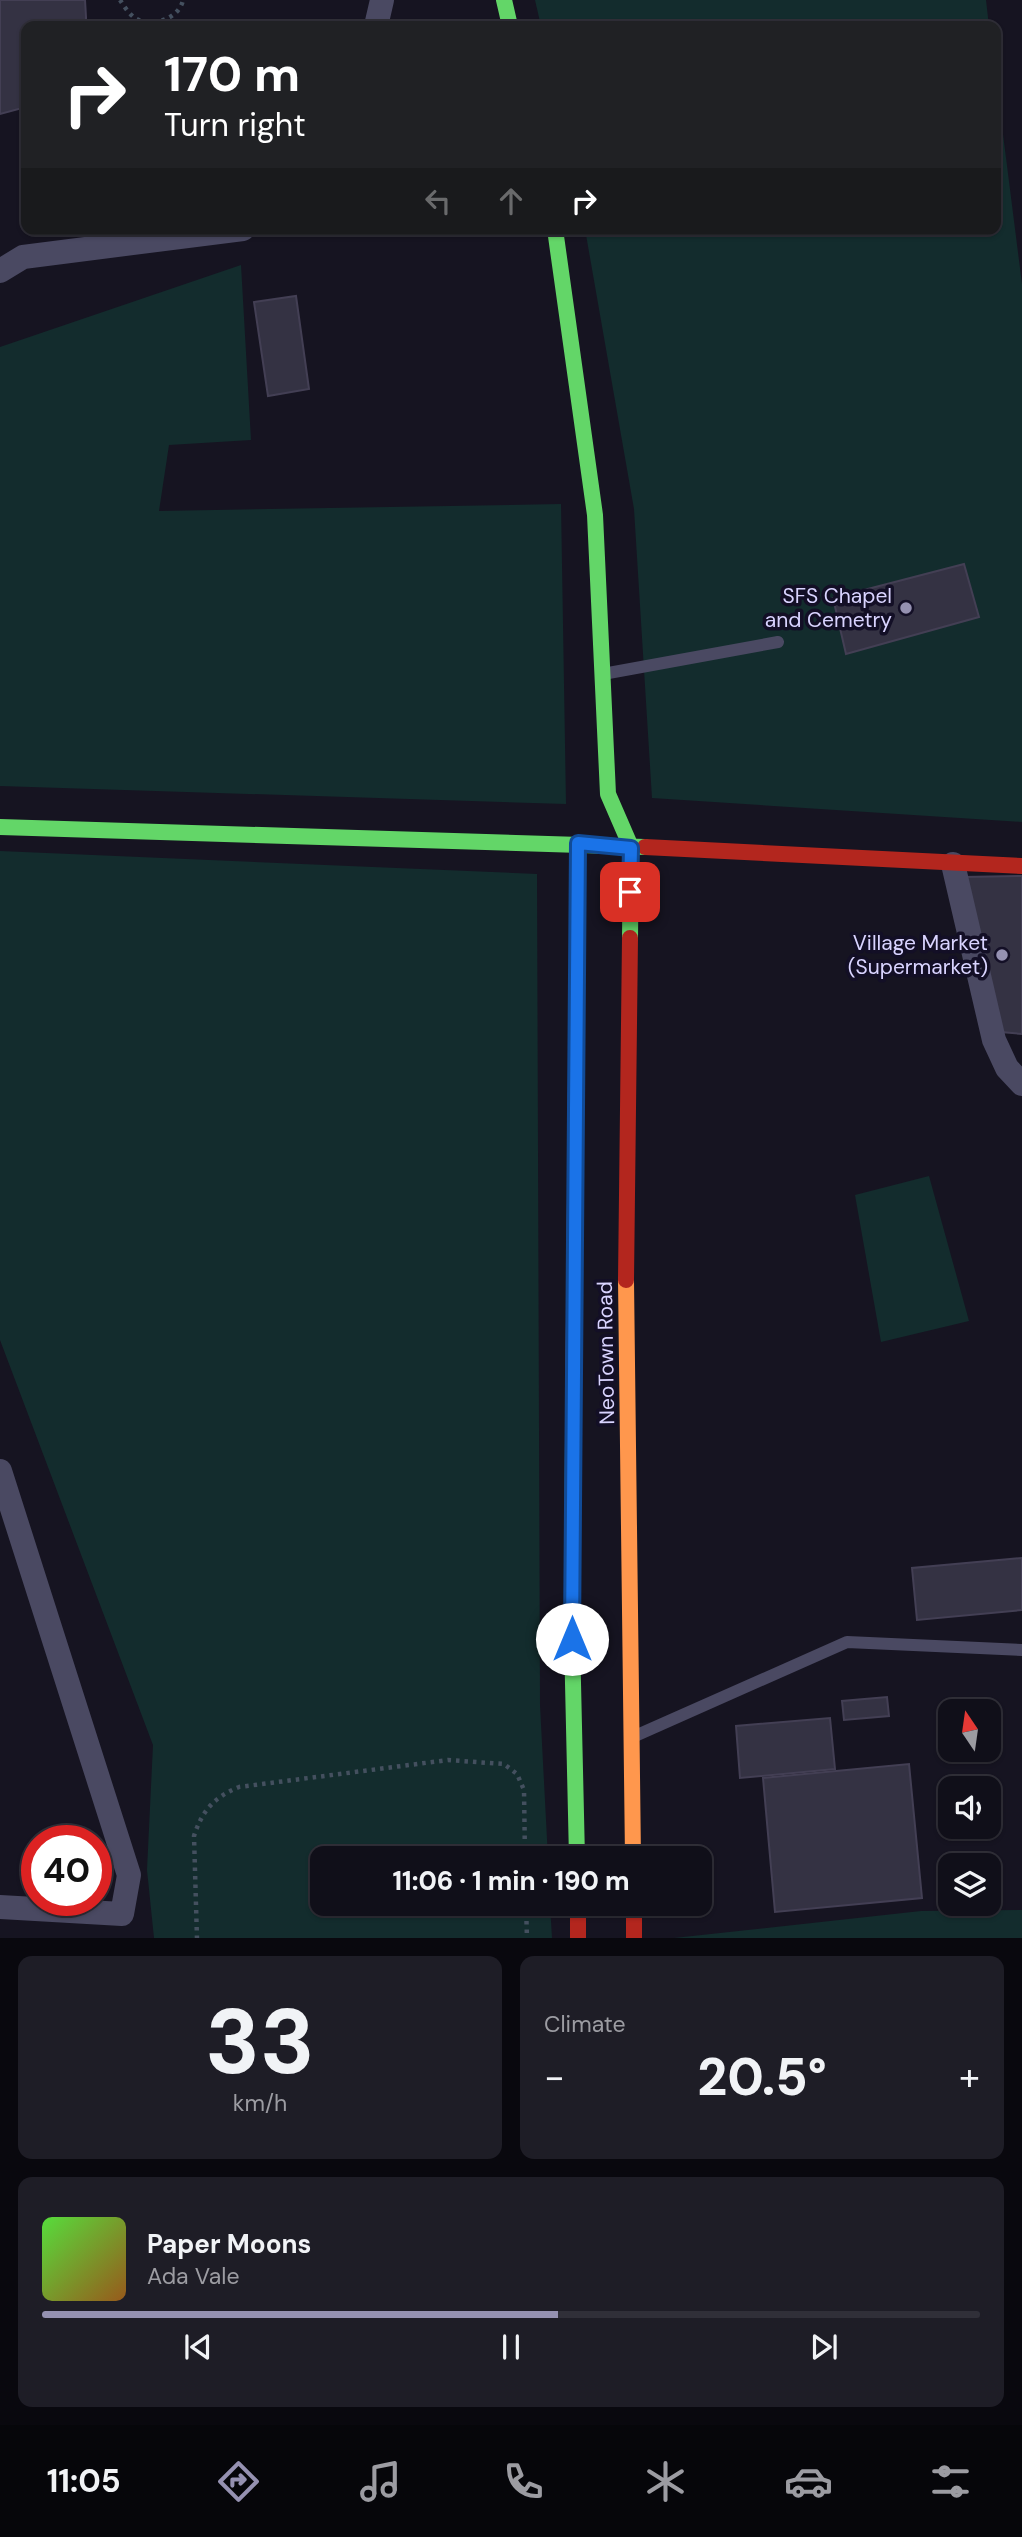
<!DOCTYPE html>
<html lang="en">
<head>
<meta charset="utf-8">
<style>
	:root { --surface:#100f19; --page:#1e1d26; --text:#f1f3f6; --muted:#9c9ca2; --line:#302f38; --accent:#9591b1 }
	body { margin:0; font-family:"DM Sans",sans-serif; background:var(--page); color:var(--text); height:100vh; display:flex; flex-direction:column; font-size:26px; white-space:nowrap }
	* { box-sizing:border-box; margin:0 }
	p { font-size:23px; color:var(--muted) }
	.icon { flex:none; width:38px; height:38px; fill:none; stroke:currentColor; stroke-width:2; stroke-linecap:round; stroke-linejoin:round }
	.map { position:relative; height:1938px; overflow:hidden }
	.sheet { display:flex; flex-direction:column; gap:18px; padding:18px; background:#09080e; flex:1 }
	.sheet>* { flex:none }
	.banner { position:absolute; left:21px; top:21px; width:980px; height:214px; border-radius:14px; box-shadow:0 2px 5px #0004,0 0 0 2px var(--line); background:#202124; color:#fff; overflow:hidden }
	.needle { width:46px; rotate:347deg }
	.controls { position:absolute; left:938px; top:1699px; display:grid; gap:14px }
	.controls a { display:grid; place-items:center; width:63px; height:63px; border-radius:14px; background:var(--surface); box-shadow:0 2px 5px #0004,0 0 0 2px var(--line); font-size:35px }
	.speed { position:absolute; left:21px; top:1825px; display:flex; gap:14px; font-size:35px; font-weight:700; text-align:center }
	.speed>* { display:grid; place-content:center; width:91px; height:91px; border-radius:50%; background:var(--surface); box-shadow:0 2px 5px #0004,0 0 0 2px var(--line); line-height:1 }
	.speed .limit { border:10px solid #d22; background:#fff; color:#111 }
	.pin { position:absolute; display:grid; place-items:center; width:60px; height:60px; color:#fff; margin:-30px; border-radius:14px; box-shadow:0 4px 10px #0006 }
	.me { position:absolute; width:77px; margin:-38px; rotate:0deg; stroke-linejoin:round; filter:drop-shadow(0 0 5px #0008) }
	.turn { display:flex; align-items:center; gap:24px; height:147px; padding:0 28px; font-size:32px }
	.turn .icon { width:91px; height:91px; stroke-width:2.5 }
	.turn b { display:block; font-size:49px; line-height:60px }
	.lanes { display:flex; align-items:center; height:66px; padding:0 28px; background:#0003; justify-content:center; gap:35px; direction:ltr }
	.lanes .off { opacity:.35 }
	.big { font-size:52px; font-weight:800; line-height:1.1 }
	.sheet .card { flex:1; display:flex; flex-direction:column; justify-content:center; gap:10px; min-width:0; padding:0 24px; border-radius:14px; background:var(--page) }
	.sheet .dial { align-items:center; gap:0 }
	.dial b { font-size:91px; line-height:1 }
	.song { display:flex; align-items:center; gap:21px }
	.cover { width:84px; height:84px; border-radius:10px; background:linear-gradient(135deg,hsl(110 70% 55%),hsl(30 70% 35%)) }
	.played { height:7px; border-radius:4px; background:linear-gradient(90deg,var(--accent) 55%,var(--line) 55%) }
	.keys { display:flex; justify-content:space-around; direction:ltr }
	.heat { display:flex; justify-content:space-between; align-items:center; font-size:38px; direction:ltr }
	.sheet .tiles { flex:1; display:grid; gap:18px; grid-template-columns:1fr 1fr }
	.card:last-child { grid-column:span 2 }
	.trip { position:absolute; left:310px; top:1846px; width:402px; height:70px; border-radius:14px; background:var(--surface); box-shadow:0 2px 5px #0004,0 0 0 2px var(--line); font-weight:800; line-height:70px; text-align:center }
	.tabs { display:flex; height:112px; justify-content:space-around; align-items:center; background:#06060a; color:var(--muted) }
	.tabs .icon { width:49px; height:49px }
	.tabs .active { color:var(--accent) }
	.tabs b { font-size:32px; color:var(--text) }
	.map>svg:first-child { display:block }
	.green { fill:#132c2d }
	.building { fill:#343243; stroke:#433f54; stroke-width:2 }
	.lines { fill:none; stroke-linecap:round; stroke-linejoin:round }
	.path { stroke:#44505f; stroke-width:4.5; stroke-dasharray:3.5 5; stroke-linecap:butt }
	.lane { stroke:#4a4962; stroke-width:12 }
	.street { stroke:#4a4962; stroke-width:24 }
	.fast { stroke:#63d668; stroke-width:16 }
	.slow { stroke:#ff974d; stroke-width:16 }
	.jam { stroke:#b3261e; stroke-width:16 }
	.route-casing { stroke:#114b97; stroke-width:18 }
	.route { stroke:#1a73e8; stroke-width:12 }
	.poi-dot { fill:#9591b1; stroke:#130f26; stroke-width:2.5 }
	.labels { text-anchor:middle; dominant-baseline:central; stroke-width:7; stroke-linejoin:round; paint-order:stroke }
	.poi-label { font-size:21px; fill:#d9d4ff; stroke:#130f26; text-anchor:end }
	.street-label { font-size:21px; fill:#d9d4ff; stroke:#130f26 }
</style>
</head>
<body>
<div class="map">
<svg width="1022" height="1939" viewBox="0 0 1022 1939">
	<rect width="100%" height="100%" fill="#161421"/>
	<g class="green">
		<polygon points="535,0 986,0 989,26 541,26"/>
		<polygon points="996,79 1022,284 1022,822 652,798 634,509 585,229 996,229"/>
		<polygon points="241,265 251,440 169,445 159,511 561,504 566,804 0,786 0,347"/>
		<polygon points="0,851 537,874 540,1705 548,1858 322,1858 322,1904 550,1904 552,1938 154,1938 147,1870 153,1745 0,1340"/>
		<polygon points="929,1176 969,1321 881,1342 855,1195"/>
		<polygon points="1022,1910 1022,1938 674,1938 921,1911"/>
	</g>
	<g class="building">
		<polygon points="0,0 85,0 86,17 86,26 26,26 26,107 0,114"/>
		<polygon points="296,296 309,389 268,396 254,302"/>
		<polygon points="964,564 979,617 846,654 833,598"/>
		<polygon points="1022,876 1022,1034 1001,1032 964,877"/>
		<polygon points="1022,1558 1022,1610 917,1620 912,1568"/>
		<polygon points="887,1697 889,1716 844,1720 842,1701"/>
		<polygon points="830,1718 835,1769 740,1778 736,1726"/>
		<polygon points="909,1764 922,1898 775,1912 763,1778"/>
	</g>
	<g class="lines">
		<g class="path">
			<path d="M120,0c4,6 9,14 15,18 17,10 44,1 48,-18"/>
			<polyline points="526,1904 527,1939"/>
			<path d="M197,1939l-3,-103c8,-25 20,-39 45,-49l209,-27 56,4 13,10 7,16 1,68"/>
		</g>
		<g class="lane">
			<polyline points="603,674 778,642"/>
			<polyline points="635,1736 847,1642 1022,1650"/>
		</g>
		<g class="street">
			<polyline points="376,26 382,0"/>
			<polyline points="0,271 23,257 243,229"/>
			<polyline points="953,864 994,1040 1007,1068 1022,1084"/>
			<polyline points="0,1471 129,1875 122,1914 0,1907"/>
		</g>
		<g class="fast">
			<polyline points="504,0 510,26"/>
			<polyline points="555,229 595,515 608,794 631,847 630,938"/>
			<polyline points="0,827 645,847"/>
			<polyline points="573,1442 572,1639 577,1858"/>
		</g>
		<g class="slow">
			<polyline points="626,1280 633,1858"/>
			<polyline points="573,1442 578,843"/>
		</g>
		<g class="jam">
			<polyline points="645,847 1022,866"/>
			<polyline points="626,1280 630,938"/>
			<polyline points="578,1904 578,1939"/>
			<polyline points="634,1904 634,1939"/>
		</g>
	</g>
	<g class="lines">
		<g class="route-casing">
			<polyline id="route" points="572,1639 578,843 631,848 630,892"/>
		</g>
		<use href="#route" class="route"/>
	</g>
	<g class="poi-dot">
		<circle cx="906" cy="608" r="7"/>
		<circle cx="1002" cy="955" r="7"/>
	</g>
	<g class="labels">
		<g class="poi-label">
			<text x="892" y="596">SFS Chapel<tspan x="892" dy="24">and Cemetry</tspan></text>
			<text x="988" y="943">Village Market<tspan x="988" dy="24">(Supermarket)</tspan></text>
		</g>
		<g class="street-label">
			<text transform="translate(606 1353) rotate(-91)">NeoTown Road</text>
		</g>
	</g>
</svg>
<div class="controls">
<a><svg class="needle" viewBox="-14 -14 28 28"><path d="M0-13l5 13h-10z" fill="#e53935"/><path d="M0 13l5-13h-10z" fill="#9c9ca2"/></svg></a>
<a><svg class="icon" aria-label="sound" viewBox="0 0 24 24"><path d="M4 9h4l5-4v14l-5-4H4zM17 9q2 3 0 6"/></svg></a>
<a><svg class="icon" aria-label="layers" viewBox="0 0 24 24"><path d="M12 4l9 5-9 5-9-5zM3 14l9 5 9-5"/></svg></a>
</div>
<div class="speed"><div class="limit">40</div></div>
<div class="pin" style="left:630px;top:892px;background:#d93025"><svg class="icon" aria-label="arrive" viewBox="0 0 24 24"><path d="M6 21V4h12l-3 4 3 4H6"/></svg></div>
<svg class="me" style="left:572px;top:1639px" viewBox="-20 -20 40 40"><circle r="19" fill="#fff"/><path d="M0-13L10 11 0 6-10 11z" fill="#1a73e8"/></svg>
<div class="trip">11:06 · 1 min · 190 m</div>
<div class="banner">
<div class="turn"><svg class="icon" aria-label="right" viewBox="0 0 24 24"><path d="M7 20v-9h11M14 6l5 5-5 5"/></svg><div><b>170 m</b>Turn right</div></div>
<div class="lanes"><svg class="icon off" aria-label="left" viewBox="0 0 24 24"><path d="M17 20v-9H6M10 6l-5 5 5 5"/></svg><svg class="icon off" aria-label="ahead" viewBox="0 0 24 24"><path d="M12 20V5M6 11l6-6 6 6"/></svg><svg class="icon" aria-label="right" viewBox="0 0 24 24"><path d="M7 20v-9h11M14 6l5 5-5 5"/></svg></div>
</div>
</div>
<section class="sheet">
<div class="tiles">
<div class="card dial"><b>33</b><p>km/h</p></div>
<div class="card"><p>Climate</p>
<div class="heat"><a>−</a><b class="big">20.5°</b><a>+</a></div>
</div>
<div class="card">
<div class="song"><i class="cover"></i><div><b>Paper Moons</b><p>Ada Vale</p></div></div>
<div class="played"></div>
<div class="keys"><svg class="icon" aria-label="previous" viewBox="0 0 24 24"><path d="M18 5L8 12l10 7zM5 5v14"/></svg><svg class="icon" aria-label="pause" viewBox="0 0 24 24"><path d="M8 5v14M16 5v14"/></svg><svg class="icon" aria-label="next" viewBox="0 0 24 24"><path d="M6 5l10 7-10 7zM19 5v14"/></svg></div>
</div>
</div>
</section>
<nav class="tabs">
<b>11:05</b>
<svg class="icon active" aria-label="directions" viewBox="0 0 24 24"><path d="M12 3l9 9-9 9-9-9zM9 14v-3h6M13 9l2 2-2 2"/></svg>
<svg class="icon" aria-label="music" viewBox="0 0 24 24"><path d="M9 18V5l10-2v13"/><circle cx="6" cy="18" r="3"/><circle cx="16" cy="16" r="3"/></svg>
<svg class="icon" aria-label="phone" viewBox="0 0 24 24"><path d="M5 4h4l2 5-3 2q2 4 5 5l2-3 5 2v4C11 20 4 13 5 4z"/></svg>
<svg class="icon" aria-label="climate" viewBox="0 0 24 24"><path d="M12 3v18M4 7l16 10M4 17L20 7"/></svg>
<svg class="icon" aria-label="car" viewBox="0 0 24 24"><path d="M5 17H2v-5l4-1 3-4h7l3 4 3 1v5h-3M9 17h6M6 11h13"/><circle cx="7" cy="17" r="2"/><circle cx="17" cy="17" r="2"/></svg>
<svg class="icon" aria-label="filters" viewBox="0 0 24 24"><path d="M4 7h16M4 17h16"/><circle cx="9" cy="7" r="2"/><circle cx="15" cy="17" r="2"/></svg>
</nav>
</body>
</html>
